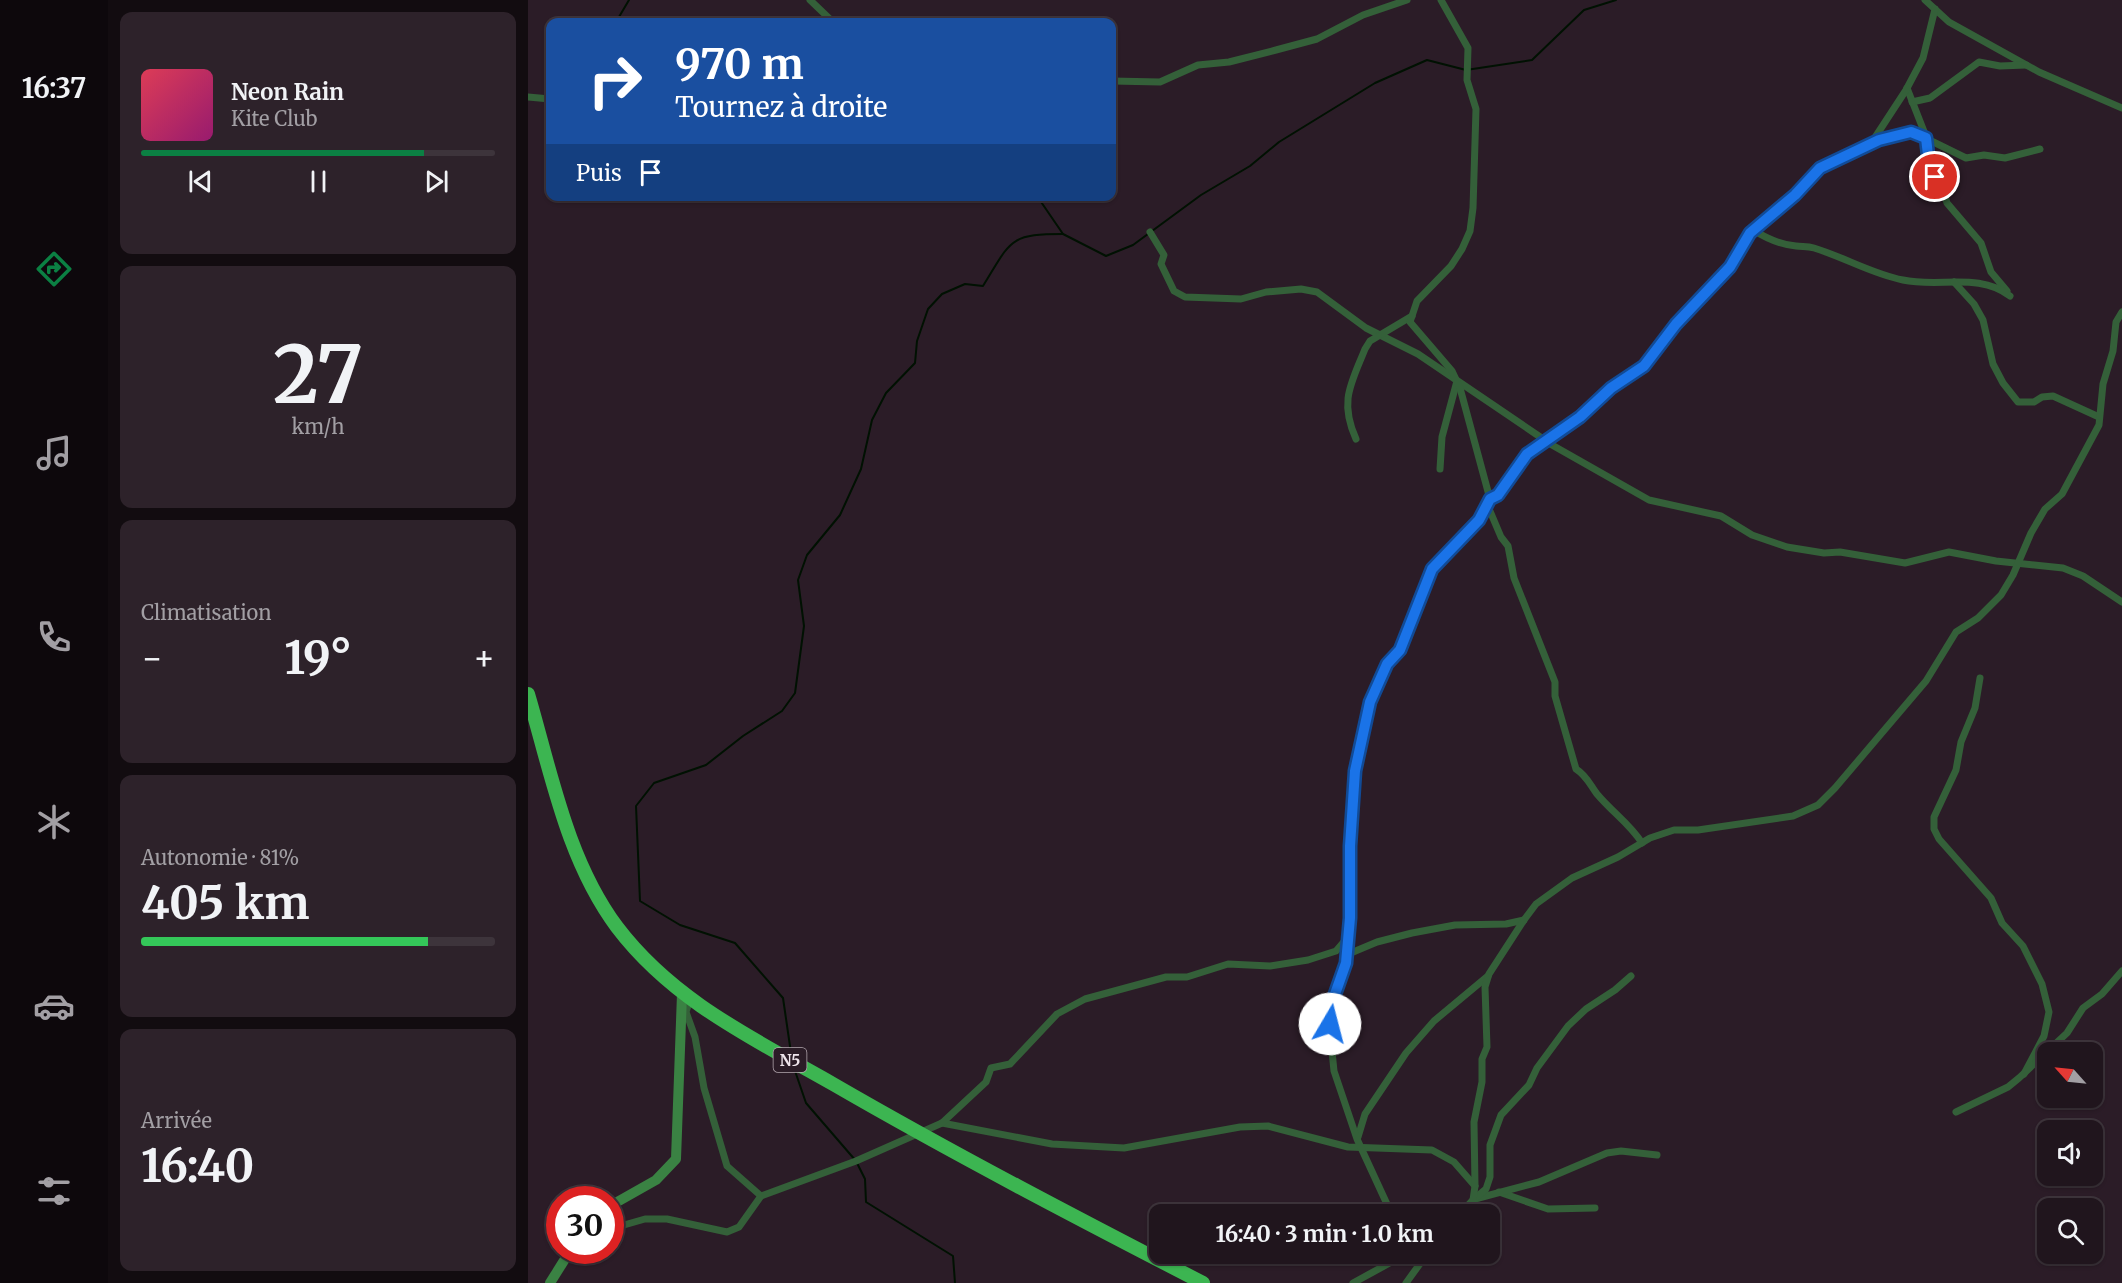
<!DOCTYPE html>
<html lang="fr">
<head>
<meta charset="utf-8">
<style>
	:root { --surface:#20151d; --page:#2d222a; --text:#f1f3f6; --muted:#a29fa4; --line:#3d343b; --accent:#0b8043 }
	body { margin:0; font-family:Merriweather,serif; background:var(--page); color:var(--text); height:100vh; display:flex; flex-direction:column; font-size:22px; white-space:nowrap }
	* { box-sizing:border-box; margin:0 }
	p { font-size:20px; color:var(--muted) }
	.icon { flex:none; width:33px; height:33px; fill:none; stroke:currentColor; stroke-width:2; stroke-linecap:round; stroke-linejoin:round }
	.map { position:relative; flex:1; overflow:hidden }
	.sheet { display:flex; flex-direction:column; gap:12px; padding:12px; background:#120c10; width:420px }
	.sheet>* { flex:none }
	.top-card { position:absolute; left:18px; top:18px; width:570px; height:183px; border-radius:12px; box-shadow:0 2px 4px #0004,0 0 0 2px var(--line); background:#1a4fa0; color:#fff; overflow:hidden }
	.needle { width:39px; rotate:297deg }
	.tools { position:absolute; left:1509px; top:1042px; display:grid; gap:12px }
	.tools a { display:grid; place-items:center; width:66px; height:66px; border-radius:12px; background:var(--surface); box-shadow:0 2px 4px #0004,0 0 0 2px var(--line); font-size:30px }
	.speed { position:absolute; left:18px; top:1186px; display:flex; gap:12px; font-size:30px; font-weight:700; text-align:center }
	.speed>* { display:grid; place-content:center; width:78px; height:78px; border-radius:50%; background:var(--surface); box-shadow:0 2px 4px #0004,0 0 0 2px var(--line); line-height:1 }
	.speed .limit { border:9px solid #d22; background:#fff; color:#111 }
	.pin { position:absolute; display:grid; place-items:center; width:51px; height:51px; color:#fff; margin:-26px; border:3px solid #fff; border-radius:50%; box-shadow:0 2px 6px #0007 }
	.me { position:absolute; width:66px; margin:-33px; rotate:8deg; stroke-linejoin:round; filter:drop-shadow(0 0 4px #0008) }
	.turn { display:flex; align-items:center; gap:21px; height:126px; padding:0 30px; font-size:27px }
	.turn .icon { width:78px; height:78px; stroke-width:2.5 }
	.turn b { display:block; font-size:42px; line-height:51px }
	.then { display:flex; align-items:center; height:57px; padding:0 30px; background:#0003; gap:12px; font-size:22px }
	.big { font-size:45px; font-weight:700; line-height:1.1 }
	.sheet .card { flex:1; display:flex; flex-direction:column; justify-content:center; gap:9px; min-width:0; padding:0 21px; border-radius:12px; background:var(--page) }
	.sheet .dial { align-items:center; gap:0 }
	.dial b { font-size:78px; line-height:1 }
	.song { display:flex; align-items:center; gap:18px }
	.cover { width:72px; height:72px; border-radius:9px; background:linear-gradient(135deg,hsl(350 70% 55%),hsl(320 70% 35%)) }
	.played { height:6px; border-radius:3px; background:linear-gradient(90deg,var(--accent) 80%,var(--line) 80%) }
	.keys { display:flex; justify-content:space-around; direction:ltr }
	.heat { display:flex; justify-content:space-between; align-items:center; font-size:33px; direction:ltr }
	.charge { height:9px; border-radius:4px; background:linear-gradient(90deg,#34c759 81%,var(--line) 0) }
	.trip { position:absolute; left:621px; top:1204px; width:351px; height:60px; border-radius:12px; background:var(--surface); box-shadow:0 2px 4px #0004,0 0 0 2px var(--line); font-weight:700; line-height:60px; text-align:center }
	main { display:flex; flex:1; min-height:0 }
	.dock { display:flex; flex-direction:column; width:108px; justify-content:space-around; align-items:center; background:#0d080c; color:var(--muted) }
	.dock .icon { width:42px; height:42px }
	.dock .selected { color:var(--accent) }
	.dock b { font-size:27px; color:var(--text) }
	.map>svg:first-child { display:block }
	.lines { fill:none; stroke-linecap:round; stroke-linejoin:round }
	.stream { stroke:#001102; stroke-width:2 }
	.street { stroke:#346039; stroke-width:7 }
	.secondary { stroke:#3a8243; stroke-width:10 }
	.highway { stroke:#3cb551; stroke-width:14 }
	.route-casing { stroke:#114b97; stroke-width:15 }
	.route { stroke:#1a73e8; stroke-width:10 }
	.labels { text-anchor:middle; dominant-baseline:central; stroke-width:6; stroke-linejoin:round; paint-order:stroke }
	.shield { fill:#2b1c27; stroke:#b4a8b0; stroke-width:1.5 }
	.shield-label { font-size:15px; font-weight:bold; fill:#eee4eb }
</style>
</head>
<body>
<main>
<nav class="dock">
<b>16:37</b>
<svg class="icon selected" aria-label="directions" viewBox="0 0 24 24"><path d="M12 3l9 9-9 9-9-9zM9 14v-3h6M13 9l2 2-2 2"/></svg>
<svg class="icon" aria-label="music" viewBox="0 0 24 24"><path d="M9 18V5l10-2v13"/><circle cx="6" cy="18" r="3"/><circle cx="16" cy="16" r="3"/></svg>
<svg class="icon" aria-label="phone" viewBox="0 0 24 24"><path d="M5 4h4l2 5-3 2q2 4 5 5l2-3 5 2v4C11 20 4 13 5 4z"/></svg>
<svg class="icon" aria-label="climate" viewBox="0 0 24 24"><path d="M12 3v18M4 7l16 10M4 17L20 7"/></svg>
<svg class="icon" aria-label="car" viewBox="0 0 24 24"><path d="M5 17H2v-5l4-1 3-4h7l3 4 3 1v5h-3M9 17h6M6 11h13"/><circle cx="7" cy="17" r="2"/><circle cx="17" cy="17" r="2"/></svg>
<svg class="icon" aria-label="filters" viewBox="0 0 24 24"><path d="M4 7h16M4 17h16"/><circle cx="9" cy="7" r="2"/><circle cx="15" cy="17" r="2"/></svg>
</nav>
<section class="sheet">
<div class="card">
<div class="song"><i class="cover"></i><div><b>Neon Rain</b><p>Kite Club</p></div></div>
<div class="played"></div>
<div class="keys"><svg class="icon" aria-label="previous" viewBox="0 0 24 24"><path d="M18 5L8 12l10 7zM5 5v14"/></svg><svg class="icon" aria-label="pause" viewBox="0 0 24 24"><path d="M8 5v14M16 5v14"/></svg><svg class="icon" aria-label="next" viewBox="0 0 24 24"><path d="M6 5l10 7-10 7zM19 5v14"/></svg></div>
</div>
<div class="card dial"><b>27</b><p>km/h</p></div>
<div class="card"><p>Climatisation</p>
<div class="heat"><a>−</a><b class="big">19°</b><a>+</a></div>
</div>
<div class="card"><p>Autonomie · 81%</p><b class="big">405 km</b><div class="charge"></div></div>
<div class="card"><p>Arrivée</p><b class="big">16:40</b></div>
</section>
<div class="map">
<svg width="1594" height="1283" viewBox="0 0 1594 1283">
	<rect width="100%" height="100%" fill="#2b1c27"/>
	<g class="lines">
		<g class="stream">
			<polyline points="88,22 101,0"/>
			<polyline points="509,196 535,234 578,256 605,245 673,195 722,166 751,142 847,83 899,60 938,70 1004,60 1056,10 1088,0"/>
			<path d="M263,1053l-8,-55 -48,-55 -55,-18 -40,-24 -4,-95 18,-23 52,-18 37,-29 39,-25 13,-18 9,-67 -6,-46 9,-25 33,-40 21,-46 11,-49 14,-27 29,-30 2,-22 11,-32 14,-15 23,-10 18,2c28,-45 25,-52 80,-52"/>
			<polyline points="266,1068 278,1103 328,1161 337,1179 338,1202 425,1256 427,1283"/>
		</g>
		<g class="street">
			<polyline points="282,0 305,22"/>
			<polyline points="1397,0 1421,22 1511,72 1594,108"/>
			<polyline points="584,81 632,82 670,65 701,62 748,50 789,39 835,15 879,0"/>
			<polyline points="1379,88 1397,134 1402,172 1415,190 1419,203 1453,243 1463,272 1479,291"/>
			<polyline points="0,97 22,99"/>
			<polyline points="1384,102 1402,98 1451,62 1472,66 1498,65"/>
			<polyline points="1344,142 1387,133 1438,158 1456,155 1477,158 1512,149"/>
			<path d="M1225,230c13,8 28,15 43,16 6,1 11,0 18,2 30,9 58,26 89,32 36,8 76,-8 107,16"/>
			<polyline points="622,232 636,255 633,264 646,291 657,297 713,299 738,292 773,289 789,292 838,328 890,354 1024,445 1121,500 1193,516 1224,535 1259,547 1296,553 1312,552 1377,563 1421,552 1468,561 1535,568 1555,576 1594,602"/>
			<polyline points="1426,282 1446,304 1455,320 1465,364 1475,383 1490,402 1506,402 1514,397 1525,396 1571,417"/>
			<path d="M828,439c-17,-38 -5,-55 9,-90l5,-8 42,-25"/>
			<polyline points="912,469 914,437 929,381"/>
			<polyline points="962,499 970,495 1006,446 1052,418 1089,384 1116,367 1148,324 1202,267 1218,238 1231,224 1260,202 1292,168 1336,149 1344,142 1378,90 1395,58 1407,9"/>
			<path d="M959,504l14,33 7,9 6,32 41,104v14l21,73c11,7 14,16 21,25 15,18 33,30 45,49"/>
			<polyline points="1452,678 1447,708 1433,742 1428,770 1406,817 1406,829 1411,839 1463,898 1474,923 1495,946 1514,984 1521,1012 1516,1036 1496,1074"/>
			<polyline points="818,955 849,942 884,933 927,925 978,924 996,920"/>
			<polyline points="162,1000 158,1012 167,1037 176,1088 199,1166 233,1196"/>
			<polyline points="1428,1112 1480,1087 1491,1078 1539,1033 1555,1008 1574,994 1594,971"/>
			<polyline points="414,1123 524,1144 596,1148 712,1127 740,1126 820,1147 904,1150 926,1162 947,1186"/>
			<polyline points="830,1137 837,1114 878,1053 906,1021 960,976"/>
			<polyline points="971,1192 1020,1209 1067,1208"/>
			<polyline points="947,1199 1011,1182 1079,1153 1093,1151 1129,1155"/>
			<polyline points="945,1200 958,1189 962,1177 962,1145 973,1115 1001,1085 1009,1068 1040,1026 1058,1009 1087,990 1103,976"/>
			<polyline points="864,1215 829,1139 806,1071 800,1011 818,964 822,918 822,846 827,771 842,702 859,664 872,650 904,569 951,520 962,499 932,388 924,371 882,322 889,301 923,266 934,249 942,231 945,208 948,109 939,80 940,48 913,0"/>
			<polyline points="931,1215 945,1200 947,1186 946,1122 954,1082 954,1059 959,1047 957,987 961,974 996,920 1008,904 1044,878 1090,857 1122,838 1146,830 1170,830 1265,816 1290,805 1307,788 1398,681 1428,632 1450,618 1473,595 1485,575 1503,533 1517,509 1534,494 1571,425 1575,384 1585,351 1588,322 1594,312"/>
			<polyline points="82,1229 117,1219 139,1219 199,1232 211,1227 233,1196 328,1161 414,1123 458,1082 463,1068 482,1064 529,1014 557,999 638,977 659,977 700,964 742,966 780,960 808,951 820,937"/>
			<polyline points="825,1283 878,1254"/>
			<polyline points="878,1283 899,1254"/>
		</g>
		<g class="secondary">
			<polyline points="82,1206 128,1180 148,1159 154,994"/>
			<polyline points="22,1283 42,1251"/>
		</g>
		<path class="highway" d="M0,694c23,78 39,166 89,233 56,74 137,112 216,157 121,70 246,135 370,199"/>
	</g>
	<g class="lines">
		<g class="route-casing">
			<polyline id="route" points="802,1024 801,1011 818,963 822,918 822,846 827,771 842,702 859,664 872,650 904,569 951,520 962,499 970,495 999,454 1052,417 1083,388 1116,366 1148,324 1202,267 1222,233 1267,195 1292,168 1351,140 1383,132 1398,138 1402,172 1407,177"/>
		</g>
		<use href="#route" class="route"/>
	</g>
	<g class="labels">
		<rect class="shield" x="245.5" y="1048" width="33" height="24" rx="4.5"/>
		<g class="shield-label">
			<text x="262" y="1060">N5</text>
		</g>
	</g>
</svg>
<div class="tools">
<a><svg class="needle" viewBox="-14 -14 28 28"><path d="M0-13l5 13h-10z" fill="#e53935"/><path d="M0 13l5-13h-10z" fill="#a29fa4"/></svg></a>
<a><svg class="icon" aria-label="sound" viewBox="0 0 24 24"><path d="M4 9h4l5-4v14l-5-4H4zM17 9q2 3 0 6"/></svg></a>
<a><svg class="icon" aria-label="search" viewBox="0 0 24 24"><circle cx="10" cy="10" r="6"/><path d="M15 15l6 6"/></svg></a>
</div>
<div class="speed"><div class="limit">30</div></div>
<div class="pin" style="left:1407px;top:177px;background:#d93025"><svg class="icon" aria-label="arrive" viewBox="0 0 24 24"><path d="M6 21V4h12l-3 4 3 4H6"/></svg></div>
<svg class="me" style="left:802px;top:1024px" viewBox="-20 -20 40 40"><circle r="19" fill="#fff"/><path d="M0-13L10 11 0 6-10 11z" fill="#1a73e8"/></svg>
<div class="trip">16:40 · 3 min · 1.0 km</div>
<div class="top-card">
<div class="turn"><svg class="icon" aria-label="right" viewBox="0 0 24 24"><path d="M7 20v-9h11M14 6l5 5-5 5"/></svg><div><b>970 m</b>Tournez à droite</div></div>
<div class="then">Puis<svg class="icon" aria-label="arrive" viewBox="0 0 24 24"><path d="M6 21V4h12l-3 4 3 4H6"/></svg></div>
</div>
</div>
</main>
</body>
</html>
